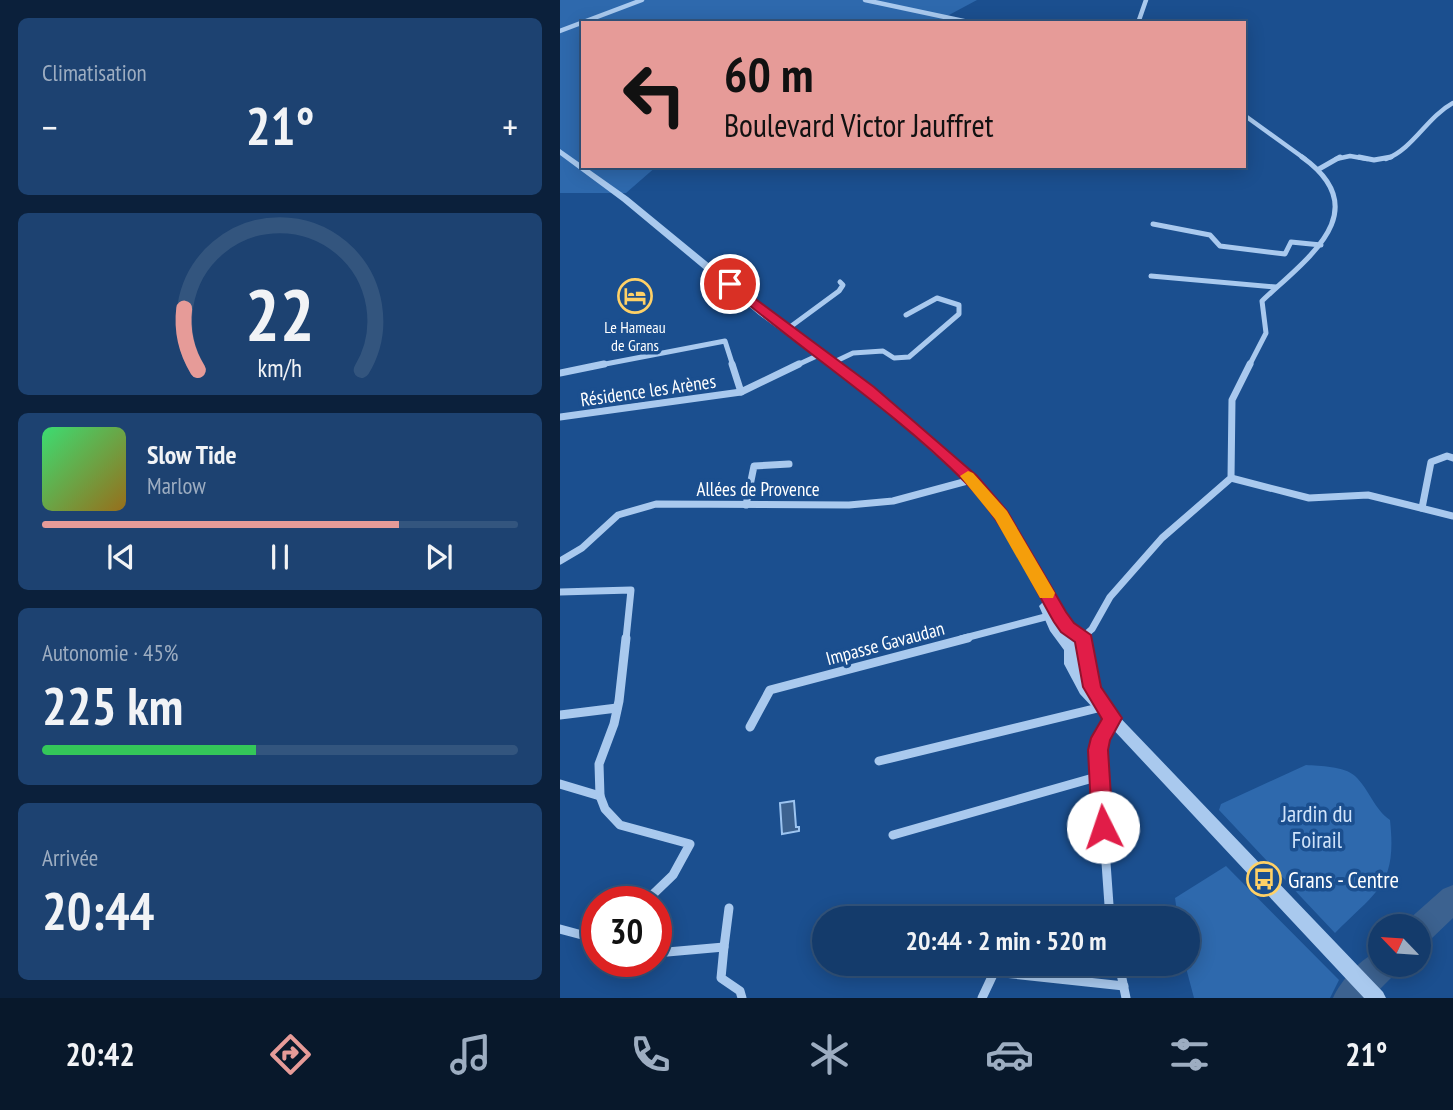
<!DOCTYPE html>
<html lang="fr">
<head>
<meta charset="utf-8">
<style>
	:root { --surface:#143b6b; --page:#1d4271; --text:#f1f3f6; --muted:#9dadc1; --line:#33557e; --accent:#e69b98 }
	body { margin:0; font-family:"PT Sans Narrow",sans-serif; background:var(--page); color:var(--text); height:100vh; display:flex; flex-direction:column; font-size:26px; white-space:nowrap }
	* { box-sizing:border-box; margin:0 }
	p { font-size:23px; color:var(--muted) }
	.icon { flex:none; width:38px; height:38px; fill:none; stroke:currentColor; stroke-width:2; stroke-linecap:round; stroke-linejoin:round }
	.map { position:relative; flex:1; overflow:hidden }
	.side { display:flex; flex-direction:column; gap:18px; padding:18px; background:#0b203b; width:560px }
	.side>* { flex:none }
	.guide { position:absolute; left:21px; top:21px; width:665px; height:147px; border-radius:0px; box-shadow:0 4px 18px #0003,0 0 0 2px var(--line); background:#e69b98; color:#111; overflow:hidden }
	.needle { width:46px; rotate:295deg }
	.controls { position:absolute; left:808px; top:914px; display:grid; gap:14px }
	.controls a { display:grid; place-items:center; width:63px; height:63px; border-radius:50%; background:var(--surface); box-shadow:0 4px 18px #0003,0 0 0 2px var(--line); font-size:35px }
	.speed { position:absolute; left:21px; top:886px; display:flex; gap:14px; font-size:35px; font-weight:700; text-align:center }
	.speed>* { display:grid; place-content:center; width:91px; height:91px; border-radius:50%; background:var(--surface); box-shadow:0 4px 18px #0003,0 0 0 2px var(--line); line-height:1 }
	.speed .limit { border:10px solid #d22; background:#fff; color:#111 }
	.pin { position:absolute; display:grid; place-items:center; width:60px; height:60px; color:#fff; margin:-30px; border:4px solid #fff; border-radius:50%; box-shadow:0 2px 7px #0007 }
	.me { position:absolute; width:77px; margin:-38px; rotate:356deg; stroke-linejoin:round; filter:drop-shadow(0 0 5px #0008) }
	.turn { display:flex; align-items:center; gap:24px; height:147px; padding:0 28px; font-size:32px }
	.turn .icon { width:91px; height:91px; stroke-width:2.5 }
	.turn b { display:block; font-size:49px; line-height:60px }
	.big { font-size:52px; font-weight:800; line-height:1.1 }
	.side .widget { flex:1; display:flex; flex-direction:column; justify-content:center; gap:10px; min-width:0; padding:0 24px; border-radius:10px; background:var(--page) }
	.side .dial { align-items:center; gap:0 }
	.dial svg { height:182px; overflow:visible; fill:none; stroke:var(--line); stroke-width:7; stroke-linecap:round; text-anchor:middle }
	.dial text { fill:var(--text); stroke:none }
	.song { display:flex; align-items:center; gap:21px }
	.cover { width:84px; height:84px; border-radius:10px; background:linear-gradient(135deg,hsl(140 70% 55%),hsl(40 70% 35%)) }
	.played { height:7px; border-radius:4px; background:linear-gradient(90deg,var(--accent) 75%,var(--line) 75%) }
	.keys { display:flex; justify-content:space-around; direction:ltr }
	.heat { display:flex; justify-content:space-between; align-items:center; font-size:38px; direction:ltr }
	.charge { height:10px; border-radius:5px; background:linear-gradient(90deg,#34c759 45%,var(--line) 0) }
	.trip { position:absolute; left:252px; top:906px; width:388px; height:70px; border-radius:35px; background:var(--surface); box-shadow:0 4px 18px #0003,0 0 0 2px var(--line); font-weight:800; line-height:70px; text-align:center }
	.tab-bar { display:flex; height:112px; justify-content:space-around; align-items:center; background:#08182b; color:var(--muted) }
	.tab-bar .icon { width:49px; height:49px }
	.tab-bar .active { color:var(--accent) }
	.tab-bar b { font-size:32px; color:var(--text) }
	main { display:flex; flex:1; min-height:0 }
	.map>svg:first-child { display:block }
	.green { fill:#2e69ad }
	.water { fill:#3c6290; stroke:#9cc4f0; stroke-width:2 }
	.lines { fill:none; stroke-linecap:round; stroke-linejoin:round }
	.river { fill:#3c6290; fill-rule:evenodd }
	.minor-far3 { stroke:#a9c9ee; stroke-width:4.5 }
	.minor-far2 { stroke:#a9c9ee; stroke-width:5 }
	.minor-far1 { stroke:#a9c9ee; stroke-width:7 }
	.minor { stroke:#a9c9ee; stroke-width:9 }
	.tertiary { fill:#a9c9ee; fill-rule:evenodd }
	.route { fill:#e11d48; stroke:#92132f; stroke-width:2 }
	.slow { fill:#f59e0b }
	.labels { text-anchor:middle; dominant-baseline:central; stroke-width:7; stroke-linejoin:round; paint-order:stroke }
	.far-poi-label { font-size:16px; fill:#fff; stroke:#1b4f8f }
	.street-label { font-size:19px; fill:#fff; stroke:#1b4f8f }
	.near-park-label { font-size:23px; fill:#cfe3fa; stroke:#1b4f8f }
	.near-poi-label { font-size:23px; fill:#fff; stroke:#1b4f8f; text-anchor:start }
</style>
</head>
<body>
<main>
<section class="side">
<div class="widget"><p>Climatisation</p>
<div class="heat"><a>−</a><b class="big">21°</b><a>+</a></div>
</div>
<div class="widget dial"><svg viewBox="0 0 100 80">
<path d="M14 69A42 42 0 1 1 86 69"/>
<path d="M14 69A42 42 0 0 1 8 42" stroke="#e69b98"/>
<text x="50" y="56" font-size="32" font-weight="700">22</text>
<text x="50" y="72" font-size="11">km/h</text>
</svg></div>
<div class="widget">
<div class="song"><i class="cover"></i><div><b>Slow Tide</b><p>Marlow</p></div></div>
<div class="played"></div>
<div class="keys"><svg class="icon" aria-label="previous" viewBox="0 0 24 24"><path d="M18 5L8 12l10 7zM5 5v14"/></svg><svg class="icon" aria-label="pause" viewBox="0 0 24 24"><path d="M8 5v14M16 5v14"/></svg><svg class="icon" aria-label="next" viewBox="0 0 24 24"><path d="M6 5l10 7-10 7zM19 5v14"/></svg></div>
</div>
<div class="widget"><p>Autonomie · 45%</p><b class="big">225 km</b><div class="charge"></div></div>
<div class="widget"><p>Arrivée</p><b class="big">20:44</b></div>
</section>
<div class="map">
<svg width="893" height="998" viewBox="0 0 893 998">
	<rect width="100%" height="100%" fill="#1b4f8f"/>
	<g class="green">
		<polygon points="0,0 417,0 374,23 23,23 23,166 97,166 66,193 0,193"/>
		<path d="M746,765c14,1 38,1 49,11 14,13 19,33 35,44 7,65 -12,70 -55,113l-116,-123 2,-6z"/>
		<polygon points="666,866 779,980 770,998 634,998 625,964 628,964 628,919 618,919 615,898"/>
	</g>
	<polygon class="water" points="234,801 236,827 239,827 239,831 222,834 220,803"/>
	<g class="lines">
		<g class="river">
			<polygon points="893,885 893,918 870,940 859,944 859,926 846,926 848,920 883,889"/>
			<path d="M821,950v14h17l-4,11 -23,23h-38c8,-18 29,-41 48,-48z"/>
		</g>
		<g class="minor-far3">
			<polyline points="305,0 413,23"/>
			<polyline points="578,23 586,0"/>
			<polyline points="0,31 82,0"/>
			<polyline points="684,115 745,159"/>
			<polyline points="776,159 790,156 807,159"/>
			<path d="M826,159c27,-10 41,-42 67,-56"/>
		</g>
		<g class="minor-far2">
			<polyline points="799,157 814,160 831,157"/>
			<polyline points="759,169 780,157"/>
			<polyline points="593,224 650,235 660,246 725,254 731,242 761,245"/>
			<polyline points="591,276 716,287"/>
			<polyline points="226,330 279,291 283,285 280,282"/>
			<polyline points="272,363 293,353 323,351 334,358 349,357 399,314 399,305 377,298 346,315"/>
			<polyline points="35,366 165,341 173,366"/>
			<polyline points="235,366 261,354"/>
			<path d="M689,366l17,-33 -4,-32c44,-42 116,-90 40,-144"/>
		</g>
		<g class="minor-far1">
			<polyline points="172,364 181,392"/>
			<polyline points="0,373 44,364"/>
			<polyline points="0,417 181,392 239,364"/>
			<polyline points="671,478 749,498 808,495 893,516"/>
			<polyline points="186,505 194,466 229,464"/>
			<polyline points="862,508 871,462 887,456 893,458"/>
			<polyline points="0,561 22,548 58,515 96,504 289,505 333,501 411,480"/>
			<polyline points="0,592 71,590 66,639"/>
			<polyline points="523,637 532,629 550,597 602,538 671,478 672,400 690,364"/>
			<polyline points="401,639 489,616"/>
		</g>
		<g class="minor">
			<polyline points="66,638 59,701 54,724 39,764 40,796 45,809 60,825 130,844 113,875 86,901"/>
			<polyline points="0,715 57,708"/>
			<polyline points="190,727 210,690 408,638"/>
			<polyline points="319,761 542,707"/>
			<polyline points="0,784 40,796"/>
			<polyline points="333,835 540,776"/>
			<polyline points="550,919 538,750 540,738 553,718"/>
			<polyline points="0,929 37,939"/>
			<polyline points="164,947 169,908"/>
			<polyline points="96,953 164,947 161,978 180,991 182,998"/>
			<polyline points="559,964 566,998"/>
			<polyline points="434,972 564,986"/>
			<polyline points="422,998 438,964"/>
		</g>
		<polygon class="tertiary" points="0,149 68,197 207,311 313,388 415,477 446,512 505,613 519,630 530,636 536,674 548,705 823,992 826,998 804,998 520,694 504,664 504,650 490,631 479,606 484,601 437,518 407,483 305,392 199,315 62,201 0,155"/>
	</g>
	<path class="route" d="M170,280l144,107 103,89 30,35 59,101 8,11 17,12 10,52 21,31 -12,22 -2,10 5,77 -3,7 -7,3 -8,-3 -3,-7 -4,-77 3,-12 11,-19 -19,-32 -8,-45 -14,-10 -7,-10c-27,-47 -50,-101 -89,-140 -73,-73 -160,-129 -239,-196l-2,-2z"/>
	<polygon class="slow" points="408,471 413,473 447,511 495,593 493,598 480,598 435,519 400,476"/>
	<defs>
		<g id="hotel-ring" transform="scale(1.75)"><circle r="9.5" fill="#1b4f8f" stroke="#ffd166" stroke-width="1.5"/><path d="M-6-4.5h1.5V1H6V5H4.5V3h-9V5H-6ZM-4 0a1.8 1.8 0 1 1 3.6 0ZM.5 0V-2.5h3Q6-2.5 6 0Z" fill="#ffd166"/></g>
		<g id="bus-ring" transform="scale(1.75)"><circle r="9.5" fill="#1b4f8f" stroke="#ffd166" stroke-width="1.5"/><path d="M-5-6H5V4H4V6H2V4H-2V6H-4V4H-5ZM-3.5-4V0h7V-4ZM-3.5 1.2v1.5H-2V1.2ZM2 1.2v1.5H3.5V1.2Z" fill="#ffd166"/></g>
	</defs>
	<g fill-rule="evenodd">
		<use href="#hotel-ring" x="75" y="296"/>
		<use href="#bus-ring" x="704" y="879"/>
	</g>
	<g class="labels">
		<g class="far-poi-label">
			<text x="75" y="327">Le Hameau<tspan x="75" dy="18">de Grans</tspan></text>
		</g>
		<g class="street-label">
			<text transform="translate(88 390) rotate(-8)">Résidence les Arènes</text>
			<text x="198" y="489">Allées de Provence</text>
			<text transform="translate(325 643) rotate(-15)">Impasse Gavaudan</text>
		</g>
		<g class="near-park-label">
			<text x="757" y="813">Jardin du<tspan x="757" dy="26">Foirail</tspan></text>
		</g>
		<g class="near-poi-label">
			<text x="728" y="879">Grans - Centre</text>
		</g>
	</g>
</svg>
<div class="controls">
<a><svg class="needle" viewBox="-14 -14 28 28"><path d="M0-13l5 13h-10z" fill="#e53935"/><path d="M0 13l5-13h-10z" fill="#9dadc1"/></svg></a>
</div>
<div class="speed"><div class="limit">30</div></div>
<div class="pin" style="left:170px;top:284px;background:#d93025"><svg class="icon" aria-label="arrive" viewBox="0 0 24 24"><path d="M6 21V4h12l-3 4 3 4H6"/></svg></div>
<svg class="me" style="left:543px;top:827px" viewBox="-20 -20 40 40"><circle r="19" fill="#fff"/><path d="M0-13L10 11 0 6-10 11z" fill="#e11d48"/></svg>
<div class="trip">20:44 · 2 min · 520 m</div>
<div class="guide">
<div class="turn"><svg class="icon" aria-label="left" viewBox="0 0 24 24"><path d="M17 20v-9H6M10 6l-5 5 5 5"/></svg><div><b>60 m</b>Boulevard Victor Jauffret</div></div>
</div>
</div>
</main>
<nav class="tab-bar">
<b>20:42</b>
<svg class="icon active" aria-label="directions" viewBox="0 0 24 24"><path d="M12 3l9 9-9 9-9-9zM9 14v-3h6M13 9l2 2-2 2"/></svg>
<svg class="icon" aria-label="music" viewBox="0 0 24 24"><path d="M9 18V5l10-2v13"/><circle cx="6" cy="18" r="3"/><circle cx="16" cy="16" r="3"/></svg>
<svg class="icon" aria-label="phone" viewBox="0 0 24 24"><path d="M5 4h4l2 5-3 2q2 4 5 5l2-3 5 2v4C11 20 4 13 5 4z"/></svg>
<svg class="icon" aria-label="climate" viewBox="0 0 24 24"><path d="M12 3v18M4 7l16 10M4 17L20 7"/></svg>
<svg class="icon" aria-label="car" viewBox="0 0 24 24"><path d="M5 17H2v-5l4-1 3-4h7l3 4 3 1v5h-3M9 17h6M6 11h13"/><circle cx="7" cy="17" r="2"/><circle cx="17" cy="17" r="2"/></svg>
<svg class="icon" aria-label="filters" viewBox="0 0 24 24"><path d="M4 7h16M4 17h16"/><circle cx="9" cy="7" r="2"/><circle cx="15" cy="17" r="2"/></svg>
<b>21°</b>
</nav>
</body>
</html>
